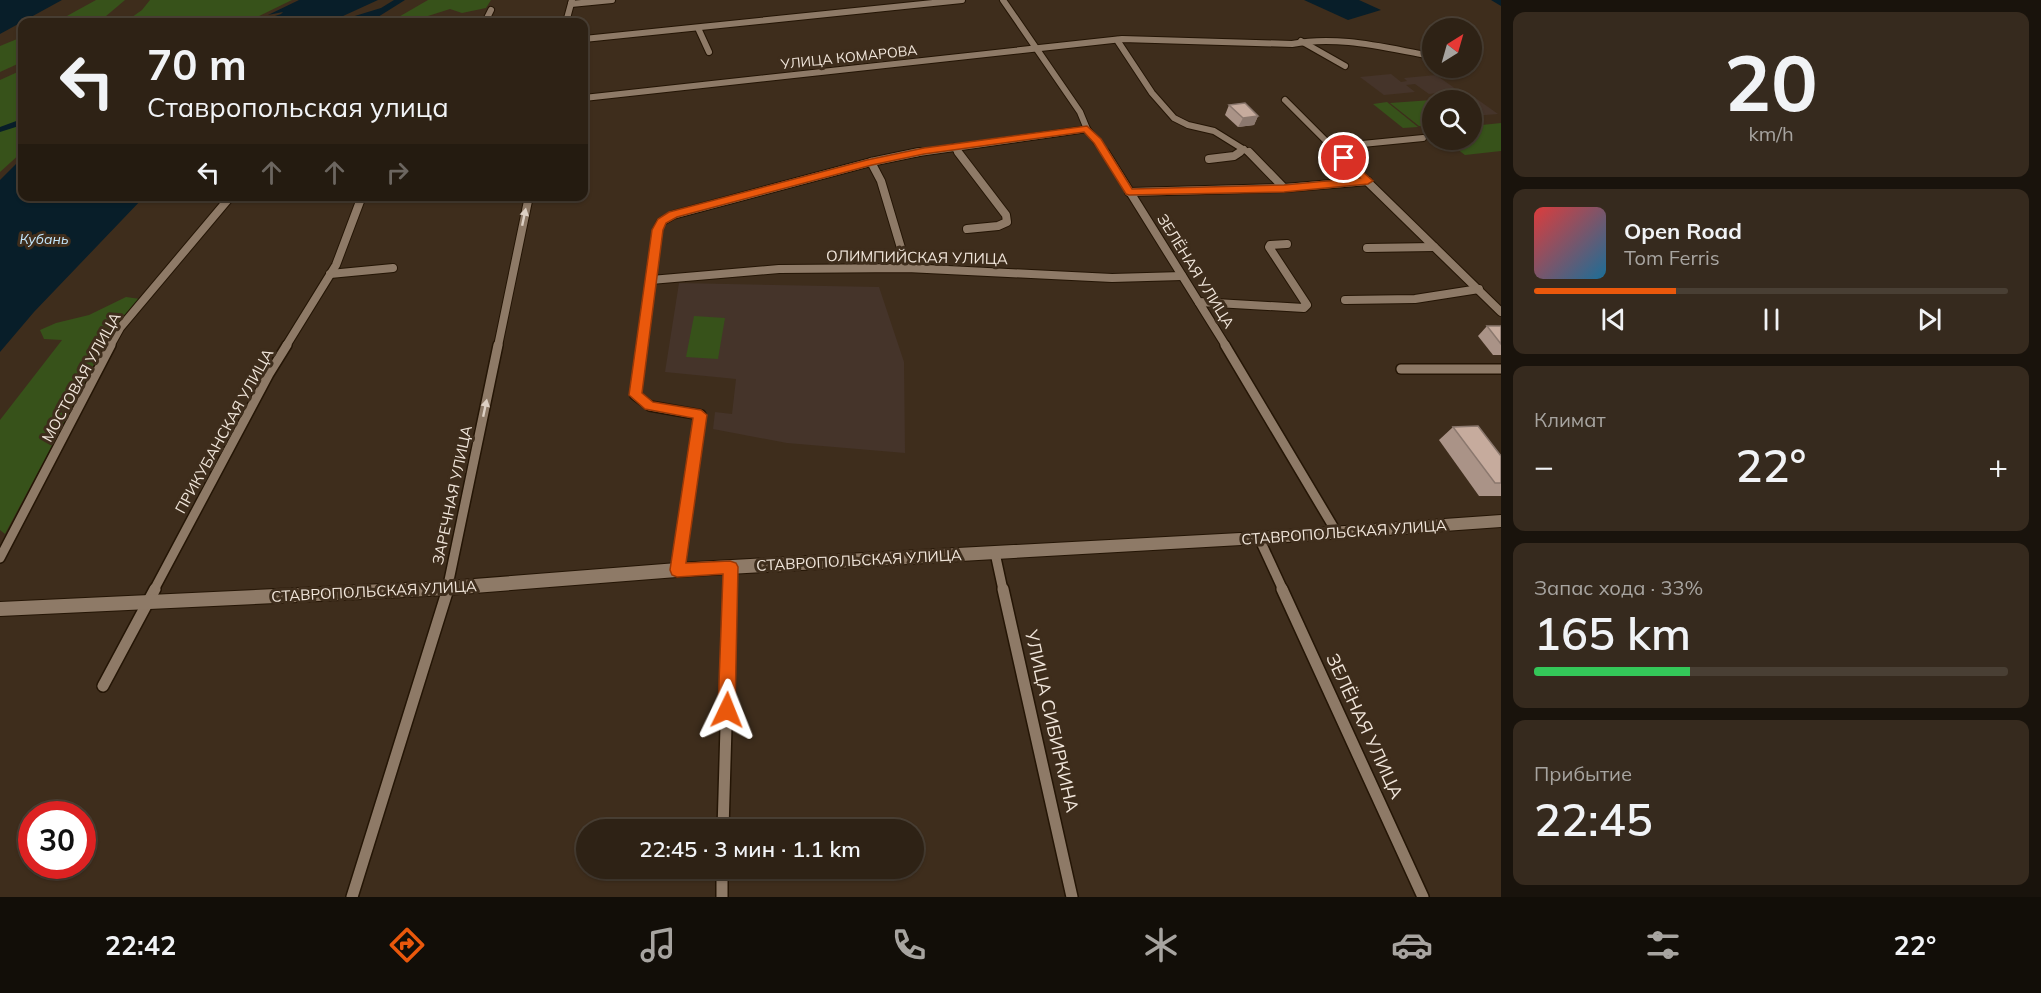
<!DOCTYPE html>
<html lang="ru">
<head>
<meta charset="utf-8">
<style>
	:root { --surface:#2e2215; --page:#362a1e; --text:#f1f3f6; --muted:#a7a4a0; --line:#493f34; --accent:#ea580c }
	body { margin:0; font-family:Mulish,sans-serif; background:var(--page); color:var(--text); height:100vh; display:flex; flex-direction:column; font-size:22px; white-space:nowrap }
	* { box-sizing:border-box; margin:0 }
	p { font-size:20px; color:var(--muted) }
	.icon { flex:none; width:33px; height:33px; fill:none; stroke:currentColor; stroke-width:2; stroke-linecap:round; stroke-linejoin:round }
	.map { position:relative; flex:1; overflow:hidden }
	.side { display:flex; flex-direction:column; gap:12px; padding:12px; background:#19130c; width:540px }
	.side>* { flex:none }
	.hud { position:absolute; left:18px; top:18px; width:570px; height:183px; border-radius:12px; box-shadow:0 2px 4px #0004,0 0 0 2px var(--line); background:#2e2215; color:var(--text); overflow:hidden }
	.needle { width:39px; rotate:37deg }
	.controls { position:absolute; left:1422px; top:18px; display:grid; gap:12px }
	.controls a { display:grid; place-items:center; width:60px; height:60px; border-radius:50%; background:var(--surface); box-shadow:0 2px 4px #0004,0 0 0 2px var(--line); font-size:30px }
	.speed { position:absolute; left:18px; top:801px; display:flex; gap:12px; font-size:30px; font-weight:700; text-align:center }
	.speed>* { display:grid; place-content:center; width:78px; height:78px; border-radius:50%; background:var(--surface); box-shadow:0 2px 4px #0004,0 0 0 2px var(--line); line-height:1 }
	.speed .limit { border:9px solid #d22; background:#fff; color:#111 }
	.pin { position:absolute; display:grid; place-items:center; width:51px; height:51px; color:#fff; margin:-26px; border:3px solid #fff; border-radius:50%; box-shadow:0 2px 6px #0007 }
	.me { position:absolute; width:66px; margin:-33px; rotate:2deg; stroke-linejoin:round; filter:drop-shadow(0 0 4px #0008) }
	.turn { display:flex; align-items:center; gap:21px; height:126px; padding:0 30px; font-size:27px }
	.turn .icon { width:78px; height:78px; stroke-width:2.5 }
	.turn b { display:block; font-size:42px; line-height:51px }
	.lanes { display:flex; align-items:center; height:57px; padding:0 30px; background:#0003; justify-content:center; gap:30px; direction:ltr }
	.lanes .off { opacity:.35 }
	.big { font-size:45px; font-weight:600; line-height:1.1 }
	.side .widget { flex:1; display:flex; flex-direction:column; justify-content:center; gap:9px; min-width:0; padding:0 21px; border-radius:12px; background:var(--page) }
	.side .dial { align-items:center; gap:0 }
	.dial b { font-size:78px; line-height:1 }
	.song { display:flex; align-items:center; gap:18px }
	.cover { width:72px; height:72px; border-radius:9px; background:linear-gradient(135deg,hsl(0 70% 55%),hsl(200 70% 35%)) }
	.played { height:6px; border-radius:3px; background:linear-gradient(90deg,var(--accent) 30%,var(--line) 30%) }
	.keys { display:flex; justify-content:space-around; direction:ltr }
	.heat { display:flex; justify-content:space-between; align-items:center; font-size:33px; direction:ltr }
	.charge { height:9px; border-radius:4px; background:linear-gradient(90deg,#34c759 33%,var(--line) 0) }
	.trip { position:absolute; left:576px; top:819px; width:348px; height:60px; border-radius:30px; background:var(--surface); box-shadow:0 2px 4px #0004,0 0 0 2px var(--line); font-weight:600; line-height:60px; text-align:center }
	.tab-bar { display:flex; height:96px; justify-content:space-around; align-items:center; background:#120e08; color:var(--muted) }
	.tab-bar .icon { width:42px; height:42px }
	.tab-bar .selected { color:var(--accent) }
	.tab-bar b { font-size:27px; color:var(--text) }
	main { display:flex; flex:1; min-height:0 }
	.map>svg:first-child { display:block }
	.education { fill:#45342a }
	.green { fill:#37521a }
	.water { fill:#081e29 }
	.lines { fill:none; stroke-linecap:round; stroke-linejoin:round }
	.canal { fill:#081e29; fill-rule:evenodd }
	.river { fill:#081e29; fill-rule:evenodd }
	.street-far3-casing { stroke:#241505; stroke-width:8 }
	.street-far2-casing { stroke:#241505; stroke-width:10 }
	.street-far1-casing { stroke:#241505; stroke-width:12 }
	.street-casing { stroke:#241505; stroke-width:14 }
	.secondary-casing { stroke:#241505; stroke-width:2 }
	.street-far3 { stroke:#8e7a67; stroke-width:6 }
	.street-far2 { stroke:#8e7a67; stroke-width:8 }
	.street-far1 { stroke:#8e7a67; stroke-width:9 }
	.street { stroke:#8e7a67; stroke-width:11 }
	.secondary { fill:#8e7a67; fill-rule:evenodd }
	.wall { fill:#aa9387 }
	.shaded-wall { fill:#8b786e }
	.building { fill:#c6ab9d; stroke:#8b786e; stroke-width:1.5 }
	.oneway { fill:#ddd0c4 }
	.route { fill:#ea580c; stroke:#983908; stroke-width:1.5 }
	.labels { text-anchor:middle; dominant-baseline:central; stroke-width:6; stroke-linejoin:round; paint-order:stroke }
	.far-street-label { font-size:14px; fill:#f1e6db; stroke:#3e2d1c }
	.far-water-label { font-size:14px; font-style:italic; fill:#c2e6fc; stroke:#3e2d1c }
	.street-label { font-size:15px; fill:#f1e6db; stroke:#3e2d1c }
	.near-street-label { font-size:18px; fill:#f1e6db; stroke:#3e2d1c }
</style>
</head>
<body>
<main>
<div class="map">
<svg width="1501" height="897" viewBox="0 0 1501 897">
	<rect width="100%" height="100%" fill="#3e2d1c"/>
	<g class="education">
		<polygon points="1391,74 1401,82 1407,81 1404,78 1436,75 1460,92 1455,93 1461,98 1474,97 1498,114 1472,116 1472,100 1444,100 1456,99 1446,92 1429,94 1415,84 1406,85 1415,92 1384,95 1360,77"/>
		<polygon points="679,283 879,287 904,362 905,453 787,443 713,429 715,412 732,414 736,379 665,372"/>
	</g>
	<g class="green">
		<polygon points="96,0 125,0 99,22 56,22"/>
		<polygon points="150,0 292,0 247,22 125,22 142,10"/>
		<polygon points="428,0 491,0 486,8 462,13 450,9 409,22 390,22"/>
		<polygon points="22,37 22,62 0,72 0,46"/>
		<polygon points="22,70 22,152 0,172 0,80"/>
		<polygon points="1432,100 1435,100 1432,100 1432,126 1419,126 1390,103"/>
		<polygon points="1387,102 1418,127 1403,128 1373,104"/>
		<polygon points="1501,123 1501,151 1465,155 1445,140 1472,140 1472,126"/>
		<polygon points="126,297 140,299 116,326 5,534 0,530 0,420 62,340 44,339 40,330 56,323 89,315"/>
		<polygon points="694,316 725,318 718,359 686,357"/>
	</g>
	<g class="water">
		<polygon points="0,0 62,0 0,34"/>
		<polygon points="299,0 378,0 330,22 257,22 281,14 283,12 268,15"/>
		<polygon points="394,0 405,0 370,22 335,22 381,8"/>
		<polygon points="1304,0 1359,0 1381,10 1348,20"/>
		<polygon points="22,158 22,196 144,197 34,312 0,352 0,180"/>
	</g>
	<g class="lines">
		<polygon class="canal" points="19,120 22,120 22,125 0,132 0,127"/>
		<polygon class="river" points="1491,0 1501,0 1501,6"/>
		<g class="street-far3-casing">
			<g id="street-far3">
				<polyline points="1003,0 1080,112 1087,129 1106,154"/>
				<polyline points="571,4 612,0"/>
				<polyline points="485,22 491,10"/>
				<polyline points="566,22 572,0"/>
				<polyline points="698,28 709,52"/>
				<polyline points="584,39 962,0"/>
				<polyline points="1117,40 1152,93 1174,118 1188,125 1214,131 1251,154"/>
				<polyline points="1301,41 1345,66"/>
				<path d="M584,98l538,-59 170,5c47,-9 93,4 140,12"/>
				<polyline points="1285,100 1332,147"/>
				<polyline points="954,147 959,154"/>
				<polyline points="912,154 1087,129"/>
				<polyline points="1238,154 1244,149"/>
				<polyline points="1339,154 1332,147 1423,138"/>
			</g>
		</g>
		<g class="street-far2-casing">
			<g id="street-far2">
				<polyline points="958,152 1006,215 1007,222 998,226 967,229"/>
				<polyline points="1105,152 1226,346"/>
				<polyline points="1249,152 1284,188"/>
				<polyline points="1337,152 1501,312"/>
				<polyline points="1209,159 1234,156 1240,152"/>
				<polyline points="871,162 881,181 907,268"/>
				<polyline points="1129,192 1284,188 1368,181"/>
				<polyline points="1367,248 1434,247"/>
				<polyline points="330,274 393,268"/>
				<polyline points="651,280 779,269 907,268 1112,278 1182,276"/>
				<polyline points="1345,300 1415,299 1479,289"/>
				<polyline points="1199,302 1304,308 1307,305 1269,247 1270,245 1287,244"/>
				<polyline points="110,346 120,328 231,196"/>
				<polyline points="286,346 336,265 362,196"/>
				<polyline points="498,346 529,196"/>
				<polyline points="641,346 657,230 661,222 673,215 871,162 919,152"/>
			</g>
		</g>
		<g class="street-far1-casing">
			<g id="street-far1">
				<polyline points="642,345 635,395 650,406 701,415 677,570"/>
				<polyline points="1225,345 1337,533"/>
				<polyline points="1401,369 1501,369"/>
				<polyline points="1259,538 1283,590"/>
				<polyline points="995,553 1003,590"/>
				<polyline points="0,558 111,345"/>
				<polyline points="154,590 269,374 287,345"/>
				<polyline points="447,590 498,345"/>
				<polyline points="730,590 731,567"/>
			</g>
		</g>
		<g class="street-casing">
			<g id="street">
				<polyline points="1003,589 1072,897"/>
				<polyline points="1282,589 1423,897"/>
				<polyline points="103,686 155,589"/>
				<polyline points="723,830 730,589"/>
				<polyline points="722,868 722,897"/>
				<polyline points="352,897 448,589"/>
			</g>
		</g>
		<g class="secondary-casing">
			<polygon id="secondary" points="1501,515 1501,527 1259,544 677,577 448,595 0,616 0,602 448,581 677,563 1259,532"/>
		</g>
		<use href="#street-far3" class="street-far3"/>
		<use href="#street-far2" class="street-far2"/>
		<use href="#street-far1" class="street-far1"/>
		<use href="#street" class="street"/>
		<use href="#secondary" class="secondary"/>
	</g>
	<g class="wall">
		<polygon points="1229,105 1258,116 1254,125 1238,127 1225,115"/>
		<polygon points="1487,326 1501,326 1501,355 1493,355 1478,336"/>
		<polygon points="1453,427 1501,456 1501,496 1479,496 1439,440"/>
	</g>
	<polygon class="shaded-wall" points="1258,116 1254,125 1238,127 1243,118"/>
	<g class="building">
		<polygon points="1245,103 1258,116 1243,118 1229,105"/>
		<polygon points="1487,326 1501,326 1501,344"/>
		<polygon points="1478,426 1501,456 1501,483 1495,483 1453,427"/>
	</g>
	<defs><path id="oneway-solid" d="M-6-.8H1V-3.2L6.5 0L1 3.2V.8H-6Z" transform="scale(1.5)"/></defs>
	<g class="oneway">
		<use href="#oneway-solid" transform="translate(524 217) rotate(-78)"/>
		<use href="#oneway-solid" transform="translate(485 408) rotate(-78)"/>
	</g>
	<polygon class="route" points="1087,126 1101,139 1132,189 1284,185 1360,178 1339,158 1344,155 1373,181 1368,184 1284,192 1129,195 1126,194 1094,143 1084,132 924,154 872,165 677,217 666,223 663,230 642,393 653,402 701,410 707,415 686,563 730,561 736,563 738,567 735,710 733,716 727,719 721,716 718,710 723,574 677,577 672,575 670,570 693,418 645,409 629,395 652,230 658,219 669,212 867,160 924,148"/>
	<g class="labels">
		<g class="far-street-label">
			<text transform="translate(849 57) rotate(-6)">УЛИЦА КОМАРОВА</text>
		</g>
		<g class="far-water-label">
			<text x="44" y="239">Кубань</text>
		</g>
		<g class="street-label">
			<text transform="translate(917 257) rotate(1)">ОЛИМПИЙСКАЯ УЛИЦА</text>
			<text transform="translate(1196 271) rotate(58)">ЗЕЛЁНАЯ УЛИЦА</text>
			<text transform="translate(81 377) rotate(-61)">МОСТОВАЯ УЛИЦА</text>
			<text transform="translate(224 431) rotate(-61)">ПРИКУБАНСКАЯ УЛИЦА</text>
			<text transform="translate(452 495) rotate(-78)">ЗАРЕЧНАЯ УЛИЦА</text>
			<text transform="translate(1344 532) rotate(-4)">СТАВРОПОЛЬСКАЯ УЛИЦА</text>
			<text transform="translate(859 560) rotate(-3)">СТАВРОПОЛЬСКАЯ УЛИЦА</text>
			<text transform="translate(374 591) rotate(-3)">СТАВРОПОЛЬСКАЯ УЛИЦА</text>
		</g>
		<g class="near-street-label">
			<text transform="translate(1052 721) rotate(77)">УЛИЦА СИБИРКИНА</text>
			<text transform="translate(1365 726) rotate(65)">ЗЕЛЁНАЯ УЛИЦА</text>
		</g>
	</g>
</svg>
<div class="controls">
<a><svg class="needle" viewBox="-14 -14 28 28"><path d="M0-13l5 13h-10z" fill="#e53935"/><path d="M0 13l5-13h-10z" fill="#a7a4a0"/></svg></a>
<a><svg class="icon" aria-label="search" viewBox="0 0 24 24"><circle cx="10" cy="10" r="6"/><path d="M15 15l6 6"/></svg></a>
</div>
<div class="speed"><div class="limit">30</div></div>
<div class="pin" style="left:1344px;top:158px;background:#d93025"><svg class="icon" aria-label="arrive" viewBox="0 0 24 24"><path d="M6 21V4h12l-3 4 3 4H6"/></svg></div>
<svg class="me" style="left:727px;top:710px" viewBox="-20 -20 40 40"><path d="M0-17L14 15 0 8-14 15z" fill="#ea580c" stroke="#fff" stroke-width="4"/></svg>
<div class="trip">22:45 · 3 мин · 1.1 km</div>
<div class="hud">
<div class="turn"><svg class="icon" aria-label="left" viewBox="0 0 24 24"><path d="M17 20v-9H6M10 6l-5 5 5 5"/></svg><div><b>70 m</b>Ставропольская улица</div></div>
<div class="lanes"><svg class="icon" aria-label="left" viewBox="0 0 24 24"><path d="M17 20v-9H6M10 6l-5 5 5 5"/></svg><svg class="icon off" aria-label="ahead" viewBox="0 0 24 24"><path d="M12 20V5M6 11l6-6 6 6"/></svg><svg class="icon off" aria-label="ahead" viewBox="0 0 24 24"><path d="M12 20V5M6 11l6-6 6 6"/></svg><svg class="icon off" aria-label="right" viewBox="0 0 24 24"><path d="M7 20v-9h11M14 6l5 5-5 5"/></svg></div>
</div>
</div>
<section class="side">
<div class="widget dial"><b>20</b><p>km/h</p></div>
<div class="widget">
<div class="song"><i class="cover"></i><div><b>Open Road</b><p>Tom Ferris</p></div></div>
<div class="played"></div>
<div class="keys"><svg class="icon" aria-label="previous" viewBox="0 0 24 24"><path d="M18 5L8 12l10 7zM5 5v14"/></svg><svg class="icon" aria-label="pause" viewBox="0 0 24 24"><path d="M8 5v14M16 5v14"/></svg><svg class="icon" aria-label="next" viewBox="0 0 24 24"><path d="M6 5l10 7-10 7zM19 5v14"/></svg></div>
</div>
<div class="widget"><p>Климат</p>
<div class="heat"><a>−</a><b class="big">22°</b><a>+</a></div>
</div>
<div class="widget"><p>Запас хода · 33%</p><b class="big">165 km</b><div class="charge"></div></div>
<div class="widget"><p>Прибытие</p><b class="big">22:45</b></div>
</section>
</main>
<nav class="tab-bar">
<b>22:42</b>
<svg class="icon selected" aria-label="directions" viewBox="0 0 24 24"><path d="M12 3l9 9-9 9-9-9zM9 14v-3h6M13 9l2 2-2 2"/></svg>
<svg class="icon" aria-label="music" viewBox="0 0 24 24"><path d="M9 18V5l10-2v13"/><circle cx="6" cy="18" r="3"/><circle cx="16" cy="16" r="3"/></svg>
<svg class="icon" aria-label="phone" viewBox="0 0 24 24"><path d="M5 4h4l2 5-3 2q2 4 5 5l2-3 5 2v4C11 20 4 13 5 4z"/></svg>
<svg class="icon" aria-label="climate" viewBox="0 0 24 24"><path d="M12 3v18M4 7l16 10M4 17L20 7"/></svg>
<svg class="icon" aria-label="car" viewBox="0 0 24 24"><path d="M5 17H2v-5l4-1 3-4h7l3 4 3 1v5h-3M9 17h6M6 11h13"/><circle cx="7" cy="17" r="2"/><circle cx="17" cy="17" r="2"/></svg>
<svg class="icon" aria-label="filters" viewBox="0 0 24 24"><path d="M4 7h16M4 17h16"/><circle cx="9" cy="7" r="2"/><circle cx="15" cy="17" r="2"/></svg>
<b>22°</b>
</nav>
</body>
</html>
